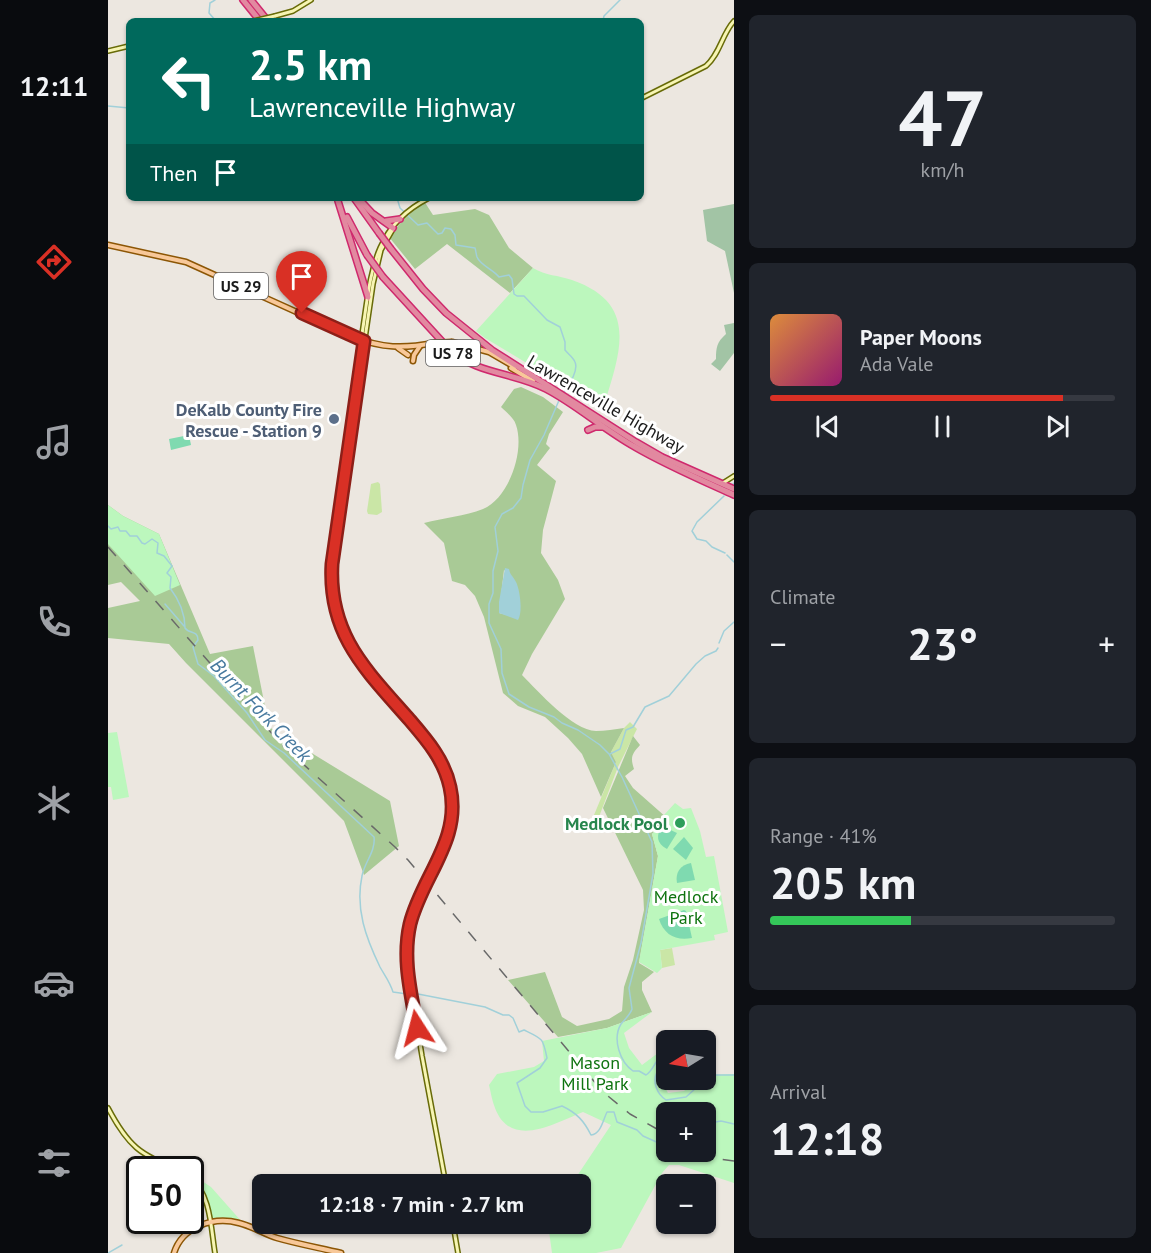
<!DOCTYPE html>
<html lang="en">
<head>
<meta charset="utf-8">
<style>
	:root { --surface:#171b24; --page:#20242c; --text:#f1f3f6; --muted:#9ea1a6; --line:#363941; --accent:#d93025 }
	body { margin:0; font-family:"PT Sans",sans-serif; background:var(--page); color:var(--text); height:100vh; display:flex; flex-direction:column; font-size:22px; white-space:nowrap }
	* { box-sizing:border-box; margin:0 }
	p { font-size:20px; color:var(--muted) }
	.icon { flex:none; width:33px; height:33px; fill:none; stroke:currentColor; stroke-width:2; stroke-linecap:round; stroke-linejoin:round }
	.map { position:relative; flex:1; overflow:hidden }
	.side { display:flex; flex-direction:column; gap:15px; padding:15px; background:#0d0f14; width:417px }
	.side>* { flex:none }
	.hud { position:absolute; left:18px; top:18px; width:518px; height:183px; border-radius:9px; box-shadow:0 2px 4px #0004; background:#00695c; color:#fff; overflow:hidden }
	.needle { width:39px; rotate:259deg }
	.tools { position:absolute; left:548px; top:1030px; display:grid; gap:12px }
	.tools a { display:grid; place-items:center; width:60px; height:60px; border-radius:9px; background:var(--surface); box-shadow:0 2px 4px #0004; font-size:30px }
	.speed { position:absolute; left:18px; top:1156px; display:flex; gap:12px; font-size:30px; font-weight:700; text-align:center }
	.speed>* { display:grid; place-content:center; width:78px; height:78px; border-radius:50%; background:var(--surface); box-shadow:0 2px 4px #0004; line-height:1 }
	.speed .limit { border:3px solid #111; border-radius:9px; background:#fff; color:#111 }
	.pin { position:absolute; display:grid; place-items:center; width:51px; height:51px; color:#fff; margin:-62px -26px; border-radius:50% 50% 50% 0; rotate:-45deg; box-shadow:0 0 6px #0007 }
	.pin .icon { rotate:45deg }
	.me { position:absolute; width:66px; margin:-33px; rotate:351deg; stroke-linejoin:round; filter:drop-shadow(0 0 4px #0008) }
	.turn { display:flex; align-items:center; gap:21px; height:126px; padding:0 24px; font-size:27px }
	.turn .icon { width:78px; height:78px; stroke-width:2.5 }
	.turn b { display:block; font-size:42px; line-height:51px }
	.then { display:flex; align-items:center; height:57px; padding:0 24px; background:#0003; gap:12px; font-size:22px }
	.big { font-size:45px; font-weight:800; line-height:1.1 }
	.side .widget { flex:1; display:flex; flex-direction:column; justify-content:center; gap:9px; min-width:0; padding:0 21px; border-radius:9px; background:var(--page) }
	.side .dial { align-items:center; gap:0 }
	.dial b { font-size:78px; line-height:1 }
	.song { display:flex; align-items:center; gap:18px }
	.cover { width:72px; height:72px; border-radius:9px; background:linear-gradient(135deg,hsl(30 70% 55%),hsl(320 70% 35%)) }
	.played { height:6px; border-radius:3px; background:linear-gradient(90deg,var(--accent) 85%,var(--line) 85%) }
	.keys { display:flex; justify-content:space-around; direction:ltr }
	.heat { display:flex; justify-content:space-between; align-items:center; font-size:33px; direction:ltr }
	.charge { height:9px; border-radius:4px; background:linear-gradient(90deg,#34c759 41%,var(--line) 0) }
	.trip { position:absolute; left:144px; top:1174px; width:339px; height:60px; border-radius:9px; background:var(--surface); box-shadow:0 2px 4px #0004; font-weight:800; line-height:60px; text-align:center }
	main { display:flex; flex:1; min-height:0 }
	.tabs { display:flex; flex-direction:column; width:108px; justify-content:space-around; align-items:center; background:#090b0e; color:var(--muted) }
	.tabs .icon { width:42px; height:42px }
	.tabs .selected { color:var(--accent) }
	.tabs b { font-size:27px; color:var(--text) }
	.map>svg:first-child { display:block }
	.grass { fill:#cae6a6 }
	.forest { fill:#a9ca96; fill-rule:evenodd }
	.cemetery { fill:#a2c4a5 }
	.park { fill:#bcf7bd; fill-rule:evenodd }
	.pitch { fill:#7fdab0 }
	.water { fill:#a1d0d9 }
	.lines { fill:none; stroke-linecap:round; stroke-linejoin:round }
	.stream { stroke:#a1d0d9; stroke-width:1.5 }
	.secondary-casing { stroke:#686b08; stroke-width:6 }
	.primary-casing { stroke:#8c5605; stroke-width:7 }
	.highway-casing { stroke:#cf296d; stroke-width:8 }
	.secondary { stroke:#f7f5b3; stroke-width:3 }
	.primary { stroke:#f8c899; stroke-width:4 }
	.highway { stroke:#e289a0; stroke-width:5 }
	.rail { stroke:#696969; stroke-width:1.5; stroke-dasharray:12 12; stroke-linecap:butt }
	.secondary-bridge-casing { stroke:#686b08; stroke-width:6; stroke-linecap:butt }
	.primary-bridge-casing { stroke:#8c5605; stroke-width:7; stroke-linecap:butt }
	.highway-bridge-casing { stroke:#cf296d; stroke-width:8; stroke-linecap:butt }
	.secondary-bridge { stroke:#f7f5b3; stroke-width:3 }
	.primary-bridge { stroke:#f8c899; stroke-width:4 }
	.highway-bridge { stroke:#e289a0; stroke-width:5 }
	.route-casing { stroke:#8d1f18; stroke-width:15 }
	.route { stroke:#d93025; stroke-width:10 }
	.service-dot { fill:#5c6f8a; stroke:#fff; stroke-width:2 }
	.leisure-dot { fill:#2e9e5b; stroke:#fff; stroke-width:2 }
	.labels { text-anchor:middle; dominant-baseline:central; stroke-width:6; stroke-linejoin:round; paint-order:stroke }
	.shield { fill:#fff; stroke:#5f5f5f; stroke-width:1.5 }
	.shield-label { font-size:16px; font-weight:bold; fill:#1b1b1b }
	.street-label { font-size:18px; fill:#1b1b1b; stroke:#fff }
	.service-label { font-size:18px; font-weight:bold; fill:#4e5e75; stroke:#fff; text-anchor:end }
	.leisure-label { font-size:18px; font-weight:bold; fill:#27864d; stroke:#fff; text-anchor:end }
	.park-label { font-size:18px; fill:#0e730f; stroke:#fff }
	.water-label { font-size:20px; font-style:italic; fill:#487a9f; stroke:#fff }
</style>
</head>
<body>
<main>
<nav class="tabs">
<b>12:11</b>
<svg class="icon selected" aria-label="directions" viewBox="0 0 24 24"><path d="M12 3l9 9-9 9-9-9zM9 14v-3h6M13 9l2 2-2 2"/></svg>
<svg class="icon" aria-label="music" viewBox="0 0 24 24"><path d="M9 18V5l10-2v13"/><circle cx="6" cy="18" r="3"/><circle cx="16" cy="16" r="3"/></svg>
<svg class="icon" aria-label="phone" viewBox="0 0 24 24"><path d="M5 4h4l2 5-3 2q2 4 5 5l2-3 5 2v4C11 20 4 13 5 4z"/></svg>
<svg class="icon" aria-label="climate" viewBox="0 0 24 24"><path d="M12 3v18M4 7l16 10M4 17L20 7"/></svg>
<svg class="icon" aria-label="car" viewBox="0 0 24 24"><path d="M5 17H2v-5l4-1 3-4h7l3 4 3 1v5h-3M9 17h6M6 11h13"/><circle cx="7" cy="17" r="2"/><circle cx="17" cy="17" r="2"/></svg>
<svg class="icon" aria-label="filters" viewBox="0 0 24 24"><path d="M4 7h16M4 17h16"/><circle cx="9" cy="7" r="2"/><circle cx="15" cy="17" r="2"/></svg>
</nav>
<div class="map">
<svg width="626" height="1253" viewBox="0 0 626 1253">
	<rect width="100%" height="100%" fill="#ece7e0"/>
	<g class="grass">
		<polygon points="270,482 272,484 274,512 269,515 260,514 259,511 263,484"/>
		<polygon points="522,722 529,729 510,767 489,822 486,815 508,762 503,752 516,728"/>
		<polygon points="564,948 567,965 554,968 552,950"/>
	</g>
	<g class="forest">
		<polygon points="316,201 325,215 367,209 381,215 401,248 425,268 402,293 339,244 307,269 281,237 294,221"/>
		<path d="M413,387l22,10 20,15 -14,22 -3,10 4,4 -13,17 19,16 -13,49 -2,23 17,27 7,19 -33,55 -10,21c17,17 50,55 74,56 9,0 19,-2 28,-3l-13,24 5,10 -15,35 -19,-43 -14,-16 -23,-21 -27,-11 -15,-13 -19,-76 -9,-21 -10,-11 -13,-4 -8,-38 -20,-20c19,-5 41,-7 59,-14 26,-11 42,-58 33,-84 -2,-7 -10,-13 -15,-18l13,-18zM396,570c18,15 16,26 7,46l-12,-3z"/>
		<polygon points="0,505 15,516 51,534 102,654 145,646 161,727 282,801 291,846 256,875 236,821 78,663 61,644 0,638 0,608 32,601 13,582 0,585"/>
		<path d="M525,736l7,9c-8,9 -10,12 -6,24l-9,7 8,12 34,30 -15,16 6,22 -19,107 15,9 -12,10v8l10,22 -45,16 -49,9 -50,-57 37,-8 17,45 15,9 32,-7 13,-8 2,-24 9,-27 11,-50 -1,-20 -40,-82z"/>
	</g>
	<g class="cemetery">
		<polygon points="626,204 626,293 617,251 599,241 595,210"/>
		<path d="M626,323v30l-14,18 -9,-7 5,-5c0,-12 1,-17 10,-25l-2,-9z"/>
	</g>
	<g class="park">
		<path d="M425,268c13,8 25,7 39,12 66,23 49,70 33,122l-52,-23 -68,-41 -9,-7z"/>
		<polygon points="0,505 15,516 51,534 72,585 47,596 0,544"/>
		<polygon points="9,732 21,797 5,800 3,787 0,787 0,733"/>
		<polygon points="567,803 575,809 583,808 592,831 598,857 606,856 620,932 606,935 607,940 552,950 554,968 549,973 531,962 550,856 544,834 559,819 556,815"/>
		<path d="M544,1012l-28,21 5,15 13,17 16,-12 8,-2v23l-5,5 7,14 16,-2 13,-11h8v-4l3,-1 26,-1v109l-55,-18h-10l-7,8 -41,75 -25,5h-44l-4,-29h32v-39h-9l40,-60 -28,-13c-28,11 -72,38 -88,-4 -3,-7 -4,-15 -6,-23l8,-11 37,-7 10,-6 -2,-20 65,-13zM558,1113h39v39h-39z"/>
		<polygon points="82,1173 103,1187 134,1222 104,1223 97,1198 83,1177"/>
	</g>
	<g class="pitch">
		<polygon points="81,435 83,445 63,450 61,439"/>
		<path d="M554,826l15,7 -10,16c-11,-6 -11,-14 -5,-23z"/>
		<polygon points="576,837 585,848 578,860 565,849"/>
		<path d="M583,863l4,17 -18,3c-2,-10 3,-18 14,-20z"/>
		<path d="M576,910l2,1 6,27c-16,3 -28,-3 -33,-19z"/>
	</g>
	<path class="water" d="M397,568l4,1c1,6 4,7 7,13 4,8 7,30 2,38l-19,-7v-11z"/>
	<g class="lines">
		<g class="stream">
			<polyline points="107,0 102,3 101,13 108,21"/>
			<polyline points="495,21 496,16 512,0"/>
			<polyline points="0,106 21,108"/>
			<path d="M289,198l3,10 18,17 9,-2 11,11 4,-1 3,-5 6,1 4,6 1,10 19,3c1,3 1,6 2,9 3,8 17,13 22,20l10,-2 3,4 2,15 3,2h7l23,24 13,7 5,15v8c3,4 8,7 10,12 4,9 -7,24 -12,32"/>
			<path d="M452,398l-16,37 -14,25 -7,25 -2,13 -8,10 -11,6 -7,13 3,24 -5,20v22l-4,11v19l12,26 1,24 7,21 20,13 25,10 8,6 16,7 22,15 9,9 13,23 30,65 1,32 -12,69 -12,45 3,21c-2,6 -7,10 -11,15 -9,15 -1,38 12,47h6l7,4c9,-6 9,-18 20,-21"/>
			<polyline points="624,485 626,483"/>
			<polyline points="616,496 589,522 584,531 589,539 598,541 604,547 617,553"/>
			<path d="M0,526l3,3 7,-2 2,4h6l4,5h7l5,7 3,1 7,-5 6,4 -1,10 7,3 8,10 -5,7 4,4 -1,11c10,13 15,25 15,40 4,6 13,2 13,12l-5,7 5,17 16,12 33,37 18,27 19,13 90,84c2,14 -10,26 -12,39 -7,33 4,62 18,91 5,9 10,15 13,25l14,2"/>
			<polyline points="619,555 626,562"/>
			<polyline points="57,604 76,626"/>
			<polyline points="611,643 616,631 626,622"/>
			<polyline points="502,754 512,749 518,730 525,727 537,707 561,696 588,664 597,656 608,651 610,648"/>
			<path d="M310,994l67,13 18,8h6l4,3 6,14 5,-2c19,9 19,8 23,28l-7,10 -23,15 8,23 6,6h12l19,-6c15,7 22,15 29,29 10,-1 12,-15 16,-23h7l3,10 20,8 6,6 18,8 5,-3 -3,-5 3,-7"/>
			<path d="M558,1068l-9,4c-5,10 0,22 9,28l20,-3 19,-17"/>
			<polyline points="598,1079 608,1075 626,1075"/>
			<polyline points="597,1124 613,1121 626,1124"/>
			<polyline points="0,1253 14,1245"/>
		</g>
		<g class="secondary-casing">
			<g id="secondary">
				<polyline points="167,16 185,11 203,0"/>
				<polyline points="0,51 21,46"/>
				<path d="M532,99l66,-33c14,-12 16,-32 28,-45"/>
				<path d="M285,229l-12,21 -8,34 -41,280c-1,27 2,52 14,76 30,58 119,108 106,181 -3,20 -12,38 -21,56"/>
				<path d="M256,339l-2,-5c9,-57 9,-107 67,-136"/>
				<polyline points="615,483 626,476"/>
				<polyline points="317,890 302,925 298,957 314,1056 338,1185"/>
				<path d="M0,1108c20,38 32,47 71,62"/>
				<path d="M82,1177c21,17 21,52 25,76"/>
				<polyline points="345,1224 350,1253"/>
			</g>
		</g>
		<g class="primary-casing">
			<g id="primary">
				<path d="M0,245l78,17 166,75c31,11 50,12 82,6"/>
				<polyline points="344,342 381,352 407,367"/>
				<polyline points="290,348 300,355"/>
				<polyline points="305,361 306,355 312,346"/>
				<polyline points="403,368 425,381"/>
				<path d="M66,1253c8,-26 39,-37 65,-30 13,3 25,11 38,15 21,6 43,10 64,15"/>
			</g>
		</g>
		<g class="highway-casing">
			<g id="highway">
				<polyline points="135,0 152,21"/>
				<polyline points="143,0 160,21"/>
				<polyline points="246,198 271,233"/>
				<polyline points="250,198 264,213 285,228"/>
				<polyline points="230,201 260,297"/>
				<polyline points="239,217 259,255"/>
				<polyline points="278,221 292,219"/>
				<polyline points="283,249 315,289 338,313 384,350 528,442 554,457 626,489"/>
				<path d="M275,277l66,72c28,26 65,23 97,40 31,16 58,41 89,58 31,18 66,33 99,48"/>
				<polyline points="480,430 487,427 495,427"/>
			</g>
		</g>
		<use href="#secondary" class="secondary"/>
		<use href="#primary" class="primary"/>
		<use href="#highway" class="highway"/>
		<g class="rail">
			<polyline points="0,547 174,745 287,847 300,860 495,1092 522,1114 558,1134"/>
			<polyline points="592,1152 611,1159 626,1161"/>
		</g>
		<g class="secondary-bridge-casing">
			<g id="secondary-bridge">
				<polyline points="145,21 167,16"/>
				<polyline points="317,890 323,877"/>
			</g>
		</g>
		<g class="primary-bridge-casing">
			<polyline id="primary-bridge" points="326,343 344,342"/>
		</g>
		<g class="highway-bridge-casing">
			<g id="highway-bridge">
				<polyline points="271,233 283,249"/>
				<polyline points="259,255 275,277"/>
			</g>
		</g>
		<use href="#secondary-bridge" class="secondary-bridge"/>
		<use href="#primary-bridge" class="primary-bridge"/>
		<use href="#highway-bridge" class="highway-bridge"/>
	</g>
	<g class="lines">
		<g class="route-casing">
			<path id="route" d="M194,313l62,28 -32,223c-4,70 33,105 76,154 18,21 36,41 42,69 12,53 -28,89 -40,137 -8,35 1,69 7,104"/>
		</g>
		<use href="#route" class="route"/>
	</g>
	<circle class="service-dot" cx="226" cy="419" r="6"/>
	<circle class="leisure-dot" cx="572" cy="823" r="6"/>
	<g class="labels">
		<g class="shield">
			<rect x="106" y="273" width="54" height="26" rx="4.5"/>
			<rect x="318" y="340" width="54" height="26" rx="4.5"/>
		</g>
		<g class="shield-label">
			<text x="133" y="286">US 29</text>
			<text x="345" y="353">US 78</text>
		</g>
		<g class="street-label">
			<text transform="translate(498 404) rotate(30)">Lawrenceville Highway</text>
		</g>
		<g class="service-label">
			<text x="214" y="409">DeKalb County Fire<tspan x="214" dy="21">Rescue - Station 9</tspan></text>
		</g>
		<g class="leisure-label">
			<text x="560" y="823">Medlock Pool</text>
		</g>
		<g class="park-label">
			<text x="578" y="896">Medlock<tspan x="578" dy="21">Park</tspan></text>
			<text x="487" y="1062">Mason<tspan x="487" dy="21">Mill Park</tspan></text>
		</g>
		<g class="water-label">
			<text transform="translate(153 710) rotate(46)">Burnt Fork Creek</text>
		</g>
	</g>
</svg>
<div class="tools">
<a><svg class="needle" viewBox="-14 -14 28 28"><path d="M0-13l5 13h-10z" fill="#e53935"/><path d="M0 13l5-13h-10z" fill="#9ea1a6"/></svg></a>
<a>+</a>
<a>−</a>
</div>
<div class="speed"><div class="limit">50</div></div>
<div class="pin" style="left:194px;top:313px;background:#d93025"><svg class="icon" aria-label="arrive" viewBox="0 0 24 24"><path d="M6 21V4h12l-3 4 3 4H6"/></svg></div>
<svg class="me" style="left:309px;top:1028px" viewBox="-20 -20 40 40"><path d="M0-17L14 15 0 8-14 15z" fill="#d93025" stroke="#fff" stroke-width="4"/></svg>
<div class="trip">12:18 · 7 min · 2.7 km</div>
<div class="hud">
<div class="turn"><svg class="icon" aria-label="left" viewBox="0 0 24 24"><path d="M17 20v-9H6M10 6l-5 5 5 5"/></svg><div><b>2.5 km</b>Lawrenceville Highway</div></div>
<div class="then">Then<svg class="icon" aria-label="arrive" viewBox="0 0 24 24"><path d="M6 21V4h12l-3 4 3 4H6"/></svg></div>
</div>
</div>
<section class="side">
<div class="widget dial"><b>47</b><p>km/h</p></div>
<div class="widget">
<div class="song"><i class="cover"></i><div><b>Paper Moons</b><p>Ada Vale</p></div></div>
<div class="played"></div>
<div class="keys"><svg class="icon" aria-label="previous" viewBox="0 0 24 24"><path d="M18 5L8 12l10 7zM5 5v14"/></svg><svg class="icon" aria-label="pause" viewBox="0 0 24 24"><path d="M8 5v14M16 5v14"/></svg><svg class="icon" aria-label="next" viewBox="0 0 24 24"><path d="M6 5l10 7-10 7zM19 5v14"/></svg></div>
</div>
<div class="widget"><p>Climate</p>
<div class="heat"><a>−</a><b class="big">23°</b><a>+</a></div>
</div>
<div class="widget"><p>Range · 41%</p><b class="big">205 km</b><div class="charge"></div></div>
<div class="widget"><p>Arrival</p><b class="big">12:18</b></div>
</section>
</main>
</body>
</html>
